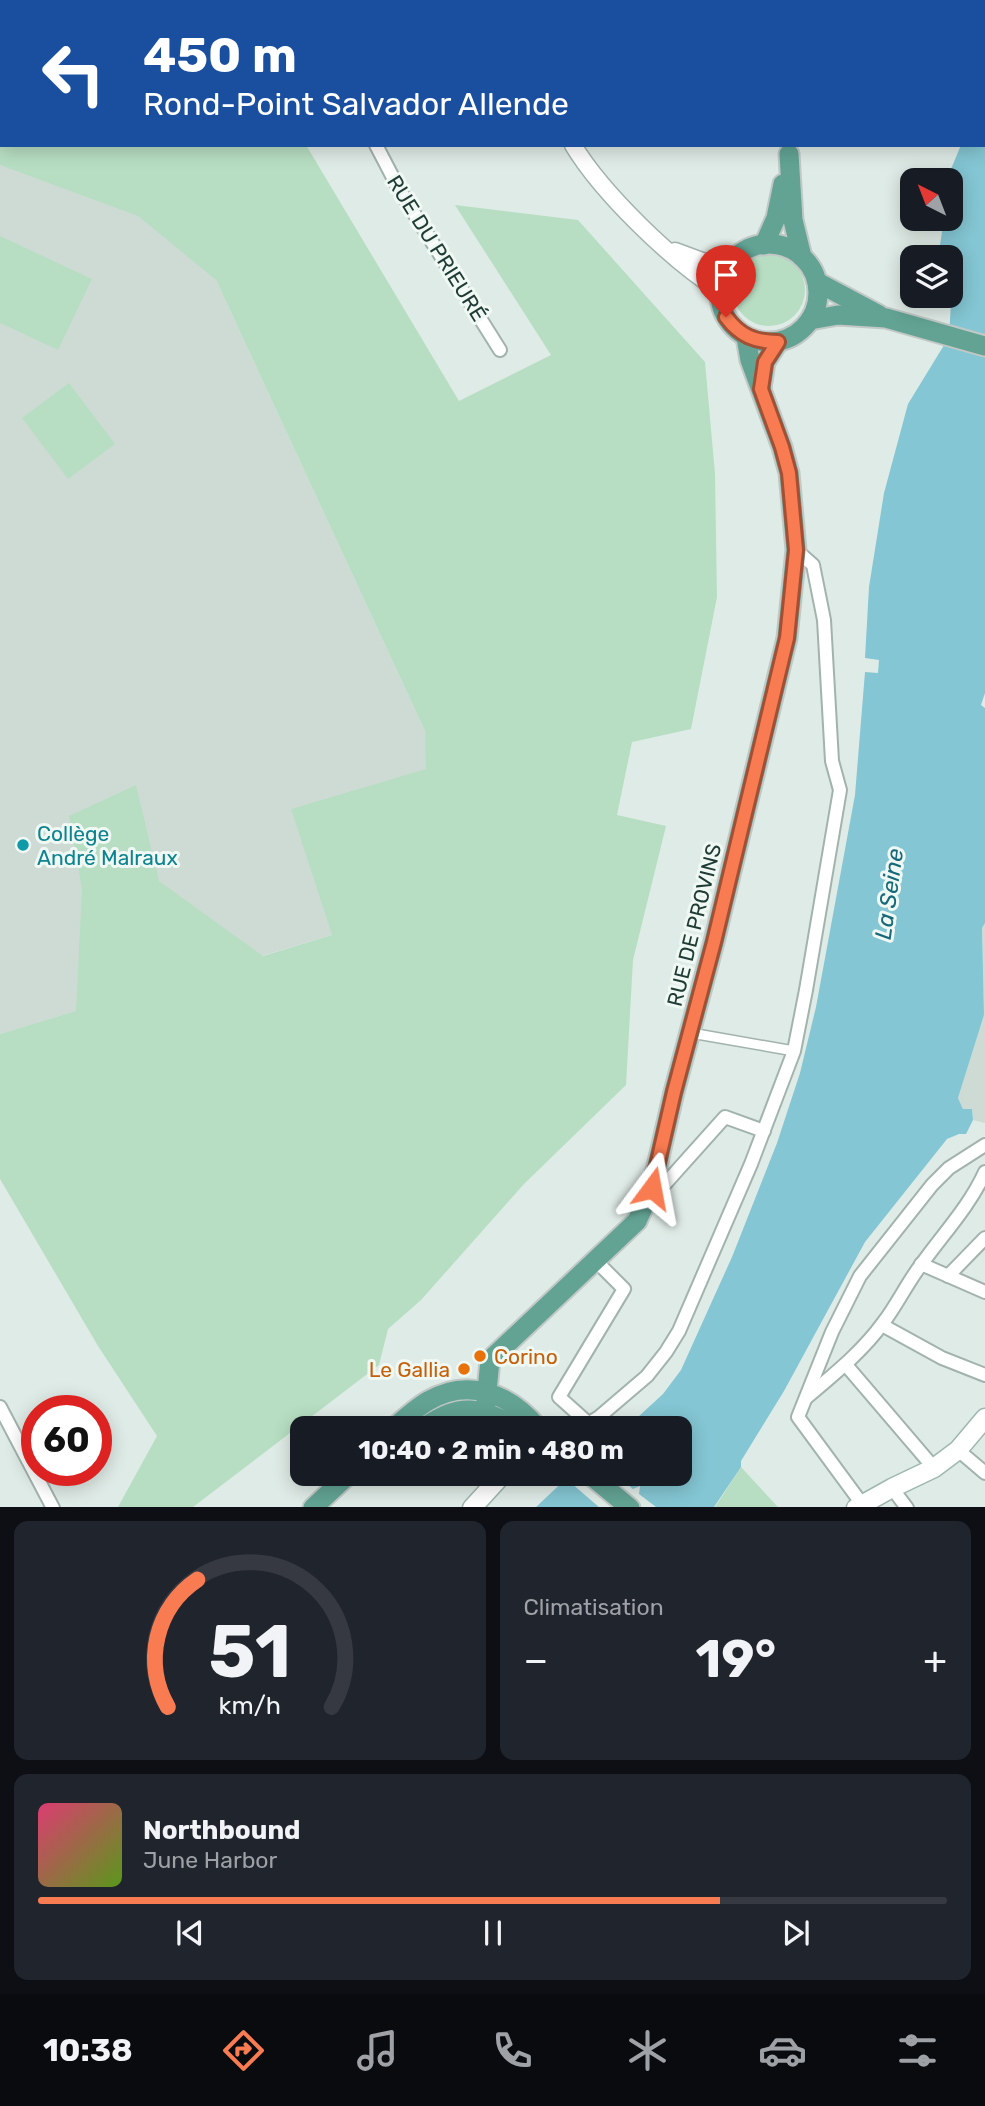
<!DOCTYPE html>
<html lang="fr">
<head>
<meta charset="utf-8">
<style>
	:root { --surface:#171b24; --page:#20242c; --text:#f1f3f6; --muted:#9ea1a6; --line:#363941; --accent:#f87b51 }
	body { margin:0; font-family:Rubik,sans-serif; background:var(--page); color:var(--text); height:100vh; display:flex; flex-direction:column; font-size:26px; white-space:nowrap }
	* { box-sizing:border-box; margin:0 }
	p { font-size:23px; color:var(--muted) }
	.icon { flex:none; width:38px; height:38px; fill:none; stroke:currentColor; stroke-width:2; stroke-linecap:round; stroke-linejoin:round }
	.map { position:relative; height:1507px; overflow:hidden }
	.side { display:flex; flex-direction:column; gap:14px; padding:14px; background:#0d0f14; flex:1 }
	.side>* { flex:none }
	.guide { position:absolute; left:0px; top:0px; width:985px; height:147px; box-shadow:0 4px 18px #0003; background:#1a4fa0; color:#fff; overflow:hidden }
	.needle { width:46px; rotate:318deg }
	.controls { position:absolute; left:900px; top:168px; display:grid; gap:14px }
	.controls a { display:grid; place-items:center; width:63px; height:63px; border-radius:14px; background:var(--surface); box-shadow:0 4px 18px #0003; font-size:35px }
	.speed { position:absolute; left:21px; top:1395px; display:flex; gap:14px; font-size:35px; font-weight:700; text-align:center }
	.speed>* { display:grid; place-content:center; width:91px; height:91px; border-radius:50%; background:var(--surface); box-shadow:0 4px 18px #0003; line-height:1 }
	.speed .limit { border:10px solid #d22; background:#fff; color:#111 }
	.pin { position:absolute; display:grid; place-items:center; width:60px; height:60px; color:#fff; margin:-72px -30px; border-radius:50% 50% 50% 0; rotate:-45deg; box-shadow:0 0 7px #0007 }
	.pin .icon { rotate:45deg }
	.me { position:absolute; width:77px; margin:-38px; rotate:13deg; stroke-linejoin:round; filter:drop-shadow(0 0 5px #0008) }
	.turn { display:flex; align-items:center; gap:24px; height:147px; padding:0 28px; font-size:32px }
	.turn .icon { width:91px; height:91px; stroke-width:2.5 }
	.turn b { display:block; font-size:49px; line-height:60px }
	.big { font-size:52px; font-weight:700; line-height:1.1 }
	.side .tile { flex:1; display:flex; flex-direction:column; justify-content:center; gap:10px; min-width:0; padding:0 24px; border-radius:14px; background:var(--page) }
	.side .dial { align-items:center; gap:0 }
	.dial svg { height:182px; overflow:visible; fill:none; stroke:var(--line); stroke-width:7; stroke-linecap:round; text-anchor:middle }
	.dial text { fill:var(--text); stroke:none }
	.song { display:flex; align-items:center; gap:21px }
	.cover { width:84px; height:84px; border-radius:10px; background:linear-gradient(135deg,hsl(340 70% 55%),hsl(90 70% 35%)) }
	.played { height:7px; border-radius:4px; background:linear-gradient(90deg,var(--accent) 75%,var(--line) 75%) }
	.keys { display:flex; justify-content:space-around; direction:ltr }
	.heat { display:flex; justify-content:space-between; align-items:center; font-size:38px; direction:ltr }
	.side .tiles { flex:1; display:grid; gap:14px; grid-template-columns:1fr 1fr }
	.tile:last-child { grid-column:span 2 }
	.trip { position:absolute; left:290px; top:1416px; width:402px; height:70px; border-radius:14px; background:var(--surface); box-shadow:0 4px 18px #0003; font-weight:700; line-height:70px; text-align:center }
	.menu { display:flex; height:112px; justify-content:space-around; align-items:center; background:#090b0e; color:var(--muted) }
	.menu .icon { width:49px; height:49px }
	.menu .on { color:var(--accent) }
	.menu b { font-size:32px; color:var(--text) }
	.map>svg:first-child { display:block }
	.built { fill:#cedbd5 }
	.green { fill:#b7dec2 }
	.water { fill:#84c6d3 }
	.pier { fill:#dfebe6 }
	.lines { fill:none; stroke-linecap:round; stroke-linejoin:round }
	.pedestrian-casing { stroke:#a2b3ad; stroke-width:12 }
	.minor-casing { stroke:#a2b3ad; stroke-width:16 }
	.tertiary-casing { stroke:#a2b3ad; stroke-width:19 }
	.secondary-casing { stroke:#9eb8ae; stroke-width:21 }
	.primary-casing { stroke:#c1c8c6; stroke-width:23 }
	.pedestrian { stroke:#fff; stroke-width:9 }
	.minor { stroke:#fff; stroke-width:12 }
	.tertiary { stroke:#fff; stroke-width:16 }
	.secondary { stroke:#fff; stroke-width:18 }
	.primary { stroke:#62a393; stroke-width:19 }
	.route-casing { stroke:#a15035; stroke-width:18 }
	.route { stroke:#f87b51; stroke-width:12 }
	.culture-dot { fill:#0f9aa8; stroke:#f0f8f4; stroke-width:2.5 }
	.food-dot { fill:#e8710a; stroke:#f0f8f4; stroke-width:2.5 }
	.labels { text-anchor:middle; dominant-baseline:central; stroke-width:6; stroke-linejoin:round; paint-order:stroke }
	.street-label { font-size:21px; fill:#203c35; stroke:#f0f8f4 }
	.culture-label { font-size:21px; fill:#0d838f; stroke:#f0f8f4; text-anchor:start }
	.food-label { font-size:21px; fill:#c56008; stroke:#f0f8f4; text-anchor:start }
	.water-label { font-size:23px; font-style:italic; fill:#17697a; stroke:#f0f8f4 }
</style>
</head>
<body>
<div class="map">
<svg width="985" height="1508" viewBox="0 0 985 1508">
	<rect width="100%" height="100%" fill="#dfebe6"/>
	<g class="built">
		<polygon points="0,1 2,3 2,145 185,213 425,731 427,767 400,911 332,935 0,1034"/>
		<polygon points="985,923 985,1123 973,1120 972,1109 963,1109 958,1098 984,1015 982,928"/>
	</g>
	<g class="green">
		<polygon points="0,0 195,0 197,2 2,2 2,145 306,145 459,401 551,355 455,205 578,220 705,362 715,474 717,597 691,729 632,742 617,815 666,826 633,960 626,1085 524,1184 421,1300 388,1329 379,1365 193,1507 118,1507 157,1436 98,1346 0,1179 0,1034 76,1011 82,889 69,816 136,785 159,881 263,956 332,935 291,809 426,769 425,731 216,280 138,216 0,165"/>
		<polygon points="516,0 750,0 749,2 517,2"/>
		<polygon points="0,236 92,279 58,350 0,323"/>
		<circle cx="769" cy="290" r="36"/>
		<polygon points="69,383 115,444 68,479 22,418"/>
		<polygon points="741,1467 777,1506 778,1507 715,1507"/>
	</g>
	<polygon class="water" points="985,50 985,693 981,705 985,708 985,923 982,928 984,1015 958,1098 963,1109 972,1109 973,1120 966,1134 959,1134 947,1139 865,1242 784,1391 741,1461 741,1467 714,1507 535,1508 571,1474 681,1474 681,1428 626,1428 663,1394 681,1370 732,1257 777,1143 800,1073 816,1007 855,795 865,672 878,673 879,660 865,658 869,587 884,493 908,404 949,337 953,268 950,257 947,257 940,245 944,219 950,219 951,169 961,145 984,145"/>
	<polygon class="pier" points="566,1474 615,1474 633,1489 640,1486 639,1494 656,1507 600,1508 563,1476"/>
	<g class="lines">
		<g class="pedestrian-casing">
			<polyline id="pedestrian" points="691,1033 794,1051"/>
		</g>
		<g class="minor-casing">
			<g id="minor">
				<polyline points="262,0 265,2"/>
				<polyline points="376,145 400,191 500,350"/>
				<polyline points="653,1181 665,1184 725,1117 764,1131"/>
				<polyline points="921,1264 985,1292"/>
				<polyline points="948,1276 985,1238"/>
				<polyline points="882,1325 942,1358 985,1375"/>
				<polyline points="846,1365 934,1468"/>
				<path d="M806,1398c27,-23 56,-46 77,-75 14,-18 24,-40 38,-58 22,-31 48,-58 64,-93"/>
				<polyline points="0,1407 53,1508"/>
				<polyline points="588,1423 559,1397 624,1289 596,1261"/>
				<polyline points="581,1428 599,1417 647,1376 666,1352 679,1331 751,1164 794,1051 806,990 840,790 832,761 824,620 813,565 796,550"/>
				<polyline points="958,1450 985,1473"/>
				<polyline points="892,1488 907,1508"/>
				<polyline points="862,1504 798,1417 832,1332 860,1276 932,1185 949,1168 985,1145"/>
			</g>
		</g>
		<g class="tertiary-casing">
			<g id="tertiary">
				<polyline points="500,0 501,2"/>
				<path d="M573,145c29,48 99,116 147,146"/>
				<polyline points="675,251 702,261 729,265"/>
			</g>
		</g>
		<g class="secondary-casing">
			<g id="secondary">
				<polyline points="472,1508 503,1474"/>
				<polyline points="856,1508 892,1488 934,1468 958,1450 985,1418"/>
			</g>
		</g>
		<g class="primary-casing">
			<g id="primary">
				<polyline points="800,2 801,0"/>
				<polyline points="789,154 793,220 802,257"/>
				<circle cx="769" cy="293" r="49"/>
				<polyline points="764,245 776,218 783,184"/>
				<polyline points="817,282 879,315"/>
				<polyline points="810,320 838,315 886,318 985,346"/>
				<polyline points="761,388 765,362 778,342"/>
				<polyline points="485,1412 490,1360 637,1221 652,1188 674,1092 714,942 787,638 796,550 789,473 782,447 750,360 746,337"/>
				<path d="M394,1428c10,-9 22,-20 34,-27 41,-24 82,-7 110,27"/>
				<path d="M423,1428c41,-28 55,-20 98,0"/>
				<polyline points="589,1474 630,1508"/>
				<polyline points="313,1508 349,1474"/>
			</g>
		</g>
		<use href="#pedestrian" class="pedestrian"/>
		<use href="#minor" class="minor"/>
		<use href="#tertiary" class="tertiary"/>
		<use href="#secondary" class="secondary"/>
		<use href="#primary" class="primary"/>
	</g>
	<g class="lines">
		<g class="route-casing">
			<path id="route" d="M652,1188l22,-96 40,-150 73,-304 9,-88 -7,-77 -7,-26 -21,-58 4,-27 13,-20c-23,0 -38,-6 -52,-25"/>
		</g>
		<use href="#route" class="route"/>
	</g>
	<circle class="culture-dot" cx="23" cy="845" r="7"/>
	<g class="food-dot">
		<circle cx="480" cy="1356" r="7"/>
		<circle cx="464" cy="1369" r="7"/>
	</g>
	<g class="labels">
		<g class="street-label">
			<text transform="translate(437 248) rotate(58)">RUE DU PRIEURÉ</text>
			<text transform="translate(694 925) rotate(-76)">RUE DE PROVINS</text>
		</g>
		<g class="culture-label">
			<text x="37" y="833">Collège<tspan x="37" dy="24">André Malraux</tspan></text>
		</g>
		<g class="food-label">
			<text x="494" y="1356">Corino</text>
			<text x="450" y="1369" text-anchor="end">Le Gallia</text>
		</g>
		<g class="water-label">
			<text transform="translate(889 894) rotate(-82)">La Seine</text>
		</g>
	</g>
</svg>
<div class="controls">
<a><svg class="needle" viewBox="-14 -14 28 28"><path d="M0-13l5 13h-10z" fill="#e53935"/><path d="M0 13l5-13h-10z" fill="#9ea1a6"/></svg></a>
<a><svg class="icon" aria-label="layers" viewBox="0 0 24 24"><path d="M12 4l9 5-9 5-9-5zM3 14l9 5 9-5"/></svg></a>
</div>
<div class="speed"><div class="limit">60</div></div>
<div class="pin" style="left:726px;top:317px;background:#d93025"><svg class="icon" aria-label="arrive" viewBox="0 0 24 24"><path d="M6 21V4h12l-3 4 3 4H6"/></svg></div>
<svg class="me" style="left:652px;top:1188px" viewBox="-20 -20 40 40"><path d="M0-17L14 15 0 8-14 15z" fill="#f87b51" stroke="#fff" stroke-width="4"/></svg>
<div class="trip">10:40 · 2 min · 480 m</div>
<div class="guide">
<div class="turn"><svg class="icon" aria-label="left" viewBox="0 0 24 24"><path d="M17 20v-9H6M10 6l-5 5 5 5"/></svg><div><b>450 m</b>Rond-Point Salvador Allende</div></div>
</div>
</div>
<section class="side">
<div class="tiles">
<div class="tile dial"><svg viewBox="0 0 100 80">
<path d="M14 69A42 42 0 1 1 86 69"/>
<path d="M14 69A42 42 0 0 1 27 13" stroke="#f87b51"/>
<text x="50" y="56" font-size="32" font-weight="700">51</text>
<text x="50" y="72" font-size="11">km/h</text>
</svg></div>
<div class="tile"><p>Climatisation</p>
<div class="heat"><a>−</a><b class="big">19°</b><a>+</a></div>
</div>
<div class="tile">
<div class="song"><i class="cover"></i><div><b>Northbound</b><p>June Harbor</p></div></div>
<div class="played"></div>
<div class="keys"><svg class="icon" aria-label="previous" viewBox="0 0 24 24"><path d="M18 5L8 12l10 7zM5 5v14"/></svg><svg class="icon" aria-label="pause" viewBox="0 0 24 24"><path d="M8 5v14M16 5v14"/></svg><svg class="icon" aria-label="next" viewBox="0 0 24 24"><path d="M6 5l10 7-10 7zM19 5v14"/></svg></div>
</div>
</div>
</section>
<nav class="menu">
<b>10:38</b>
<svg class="icon on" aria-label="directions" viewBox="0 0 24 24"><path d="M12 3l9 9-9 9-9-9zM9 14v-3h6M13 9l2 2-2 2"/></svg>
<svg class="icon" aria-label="music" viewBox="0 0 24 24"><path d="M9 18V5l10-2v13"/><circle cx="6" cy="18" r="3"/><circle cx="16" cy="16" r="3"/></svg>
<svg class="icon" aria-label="phone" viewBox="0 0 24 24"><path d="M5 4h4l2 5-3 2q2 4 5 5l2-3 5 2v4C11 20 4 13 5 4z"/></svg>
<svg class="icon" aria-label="climate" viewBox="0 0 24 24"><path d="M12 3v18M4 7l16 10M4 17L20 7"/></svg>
<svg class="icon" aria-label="car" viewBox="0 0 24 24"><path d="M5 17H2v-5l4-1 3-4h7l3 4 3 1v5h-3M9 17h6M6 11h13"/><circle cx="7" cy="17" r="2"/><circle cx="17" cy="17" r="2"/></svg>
<svg class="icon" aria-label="filters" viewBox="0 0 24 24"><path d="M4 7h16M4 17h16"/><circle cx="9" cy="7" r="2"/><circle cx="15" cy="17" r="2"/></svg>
</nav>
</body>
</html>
